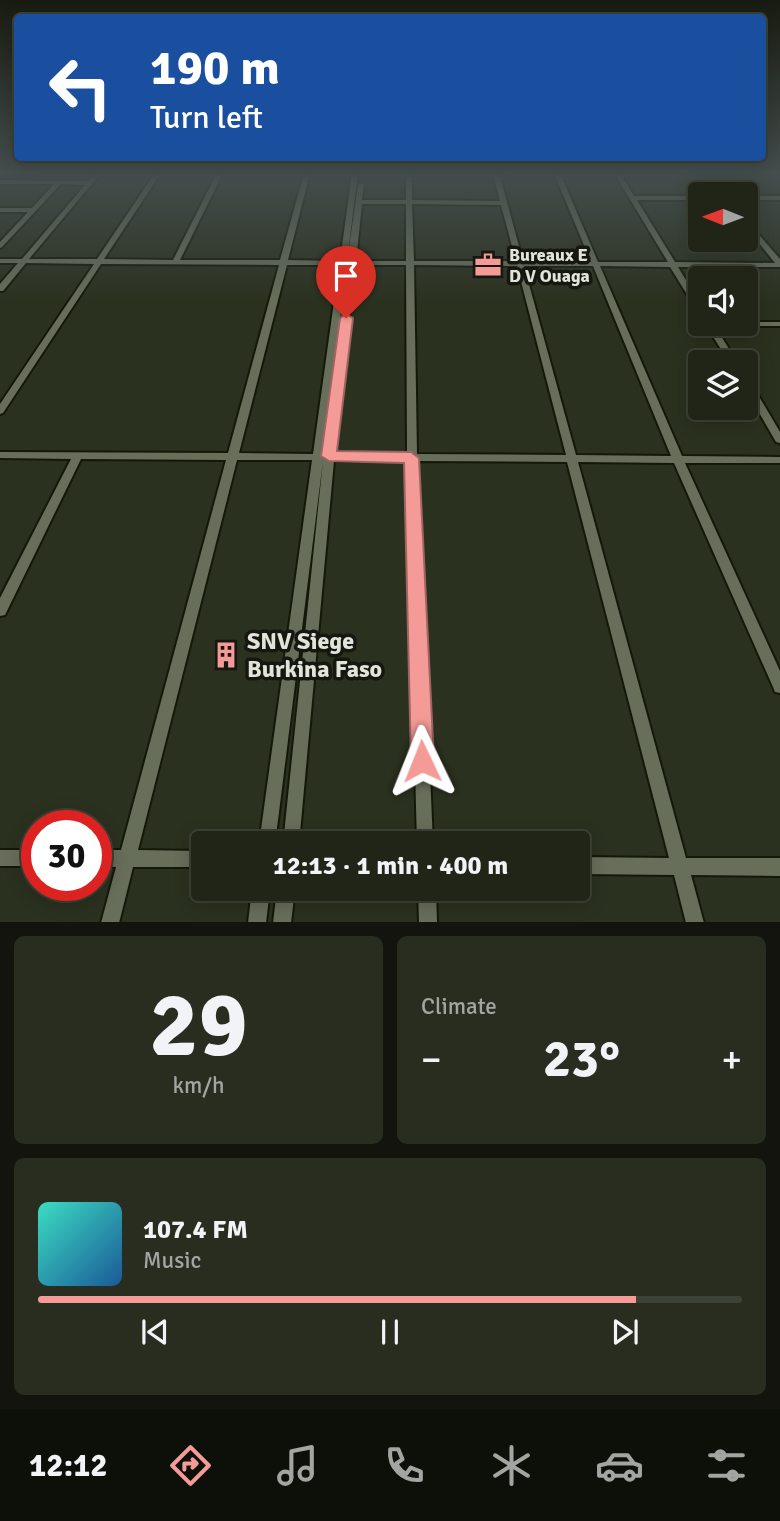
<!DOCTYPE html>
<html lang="en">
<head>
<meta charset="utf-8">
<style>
	:root { --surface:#202517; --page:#282d20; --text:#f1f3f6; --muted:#a2a5a1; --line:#3d4236; --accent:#f59b97 }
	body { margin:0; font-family:Signika,sans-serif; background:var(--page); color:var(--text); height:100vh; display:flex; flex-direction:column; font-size:26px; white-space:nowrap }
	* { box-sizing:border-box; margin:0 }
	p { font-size:23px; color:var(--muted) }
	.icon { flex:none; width:38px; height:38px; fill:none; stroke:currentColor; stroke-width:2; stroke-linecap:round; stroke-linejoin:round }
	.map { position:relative; height:922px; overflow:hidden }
	.sheet { display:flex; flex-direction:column; gap:14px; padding:14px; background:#12140d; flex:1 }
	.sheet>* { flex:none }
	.banner { position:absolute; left:14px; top:14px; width:752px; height:147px; border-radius:7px; box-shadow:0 4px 18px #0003,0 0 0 2px var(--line); background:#1a4fa0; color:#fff; overflow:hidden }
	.needle { width:46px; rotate:271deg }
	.buttons { position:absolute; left:688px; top:182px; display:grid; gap:14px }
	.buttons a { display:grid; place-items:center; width:70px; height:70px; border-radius:7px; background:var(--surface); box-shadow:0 4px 18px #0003,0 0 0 2px var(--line); font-size:35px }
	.speed { position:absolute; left:21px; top:810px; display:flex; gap:14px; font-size:35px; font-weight:700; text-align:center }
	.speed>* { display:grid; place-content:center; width:91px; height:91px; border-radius:50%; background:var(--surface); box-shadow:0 4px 18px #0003,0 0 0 2px var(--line); line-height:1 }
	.speed .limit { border:10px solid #d22; background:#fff; color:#111 }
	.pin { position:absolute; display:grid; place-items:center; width:60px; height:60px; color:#fff; margin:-72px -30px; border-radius:50% 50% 50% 0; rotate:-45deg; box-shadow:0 0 7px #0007 }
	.pin .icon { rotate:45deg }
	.me { position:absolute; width:77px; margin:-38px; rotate:358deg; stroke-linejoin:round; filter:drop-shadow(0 0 5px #0008) }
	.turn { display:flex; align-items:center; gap:24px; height:147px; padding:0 21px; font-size:32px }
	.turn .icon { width:91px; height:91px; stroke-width:2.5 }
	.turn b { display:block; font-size:49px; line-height:60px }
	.big { font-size:52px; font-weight:800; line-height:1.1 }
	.sheet .widget { flex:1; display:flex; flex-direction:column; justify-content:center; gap:10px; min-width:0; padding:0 24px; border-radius:10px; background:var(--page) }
	.sheet .dial { align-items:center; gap:0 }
	.dial b { font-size:91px; line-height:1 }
	.song { display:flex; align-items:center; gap:21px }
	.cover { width:84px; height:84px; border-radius:10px; background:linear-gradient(135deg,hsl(170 70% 55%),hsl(210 70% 35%)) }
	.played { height:7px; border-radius:4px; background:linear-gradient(90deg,var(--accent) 85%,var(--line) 85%) }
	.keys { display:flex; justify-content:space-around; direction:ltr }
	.heat { display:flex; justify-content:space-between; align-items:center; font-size:38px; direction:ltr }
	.sheet .tiles { flex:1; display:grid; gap:14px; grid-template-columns:1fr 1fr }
	.widget:last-child { grid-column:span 2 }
	.trip { position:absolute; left:191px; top:831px; width:399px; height:70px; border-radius:7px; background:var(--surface); box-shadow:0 4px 18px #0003,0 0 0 2px var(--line); font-weight:800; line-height:70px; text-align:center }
	.tabs { display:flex; height:112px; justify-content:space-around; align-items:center; background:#0d0f09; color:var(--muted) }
	.tabs .icon { width:49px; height:49px }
	.tabs .active { color:var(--accent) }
	.tabs b { font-size:32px; color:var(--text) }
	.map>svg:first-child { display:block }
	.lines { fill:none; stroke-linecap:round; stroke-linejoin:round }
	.street-casing { stroke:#141808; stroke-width:4 }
	.street { fill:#676e5a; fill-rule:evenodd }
	.route { fill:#f59b97; stroke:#9f6562; stroke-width:2 }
	.labels { text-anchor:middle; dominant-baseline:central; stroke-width:7; stroke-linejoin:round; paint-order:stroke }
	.far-poi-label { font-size:18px; font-weight:bold; fill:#e0e4d9; stroke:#151710; text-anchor:start }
	.near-poi-label { font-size:24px; font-weight:bold; fill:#e0e4d9; stroke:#151710; text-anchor:start }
</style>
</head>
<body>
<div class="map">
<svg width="780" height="923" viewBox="0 0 780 923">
	<rect width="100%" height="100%" fill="#2b311f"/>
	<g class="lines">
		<g class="street-casing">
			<g id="street">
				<path d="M95,173h6l-72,86h68l58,-86h6l-57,86 69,1 44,-87h6l-43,87h100l24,-87h6l-22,87 52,1 12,-88h6l-11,88 11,-76 3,-2 3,2 -2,15h44v-27h6v27l88,1 -7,-28h6l24,88 68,1 -37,-89h6l38,89h70l-54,-89h6l14,23h66v4h-63l38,62 100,1 -29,-36v-6l2,1 32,37v8h-102l22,36v8l-4,-2 -26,-42 -70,-1 82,190 98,1v6h-95l95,208v22l-5,-1 -2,-5 -99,-224 -96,-1 108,396h94v18l-89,-1 13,48h-18l-12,-48 -96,-1v-17l91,1 -102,-396 -150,-1 16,383h-16l-10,-383h-73l-35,383h-16l40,-383 -48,383h-16l53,-384h-75l-99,390 65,1v16h-70l-14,56h-18l15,-56 -20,-1v-16h25l105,-390 -145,-1 -76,156 -5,1v-18l71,-139 -71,-1v-6l228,1 51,-188 -178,-1 -98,149 -3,1v-10l94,-140 -68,-1 -23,28h-3v-7l18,-21h-18v-4h22l63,-74 -24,-1 -59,63 -2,1v-6l28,-30h-28v-4h32l22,-24h-54v-4l88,1zM362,204h44v57h-50zM412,204l89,1 15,56h-102zM287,265h52l-26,189 -74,-1zM347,265h1l-25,189zM355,265h51l1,189h-73zM414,265l103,1 49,189 -149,-1zM524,266h69l78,190 -95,-1z"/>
				<rect x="746" y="196" width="34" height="4"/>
				<polygon points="746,322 780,322 780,326 715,326 737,362 729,362 705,324 746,324"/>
				<polygon points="746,380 751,383 780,432 780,443 776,442 746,390"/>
				<rect x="0" y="850" width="37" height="16"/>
				<polygon points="252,889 270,889 266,923 248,923"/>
				<polygon points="277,889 295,889 291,923 273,923"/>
				<polygon points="418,889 436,889 437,923 419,923"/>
			</g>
		</g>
		<use href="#street" class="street"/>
	</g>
	<linearGradient id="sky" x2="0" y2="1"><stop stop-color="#181b11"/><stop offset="0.57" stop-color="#444e4d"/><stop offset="1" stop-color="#444e4d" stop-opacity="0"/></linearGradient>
	<rect width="780" height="303" fill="url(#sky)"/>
	<polygon class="route" points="346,314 353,318 337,451 411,452 419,458 434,761 431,769 422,772 414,769 411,761 404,463 329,461 321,456 340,318"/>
	<defs>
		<g id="office-bare" transform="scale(2.1)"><path d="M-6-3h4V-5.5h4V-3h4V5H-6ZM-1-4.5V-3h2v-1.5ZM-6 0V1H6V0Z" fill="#f59b97" stroke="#151710" stroke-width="2.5" paint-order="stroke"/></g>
		<g id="building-bare" transform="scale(2.1)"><path d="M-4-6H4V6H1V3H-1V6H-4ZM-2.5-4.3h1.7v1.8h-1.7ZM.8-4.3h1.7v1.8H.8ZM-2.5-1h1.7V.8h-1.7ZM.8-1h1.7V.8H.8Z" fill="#f59b97" stroke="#151710" stroke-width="2.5" paint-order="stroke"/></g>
	</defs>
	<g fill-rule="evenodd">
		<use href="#office-bare" x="488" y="265"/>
		<use href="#building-bare" x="226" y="655"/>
	</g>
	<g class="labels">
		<g class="far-poi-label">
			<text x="509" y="255">Bureaux E<tspan x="509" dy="21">D V Ouaga</tspan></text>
		</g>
		<g class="near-poi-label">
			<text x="247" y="641">SNV Siege<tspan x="247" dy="28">Burkina Faso</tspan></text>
		</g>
	</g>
</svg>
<div class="buttons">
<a><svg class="needle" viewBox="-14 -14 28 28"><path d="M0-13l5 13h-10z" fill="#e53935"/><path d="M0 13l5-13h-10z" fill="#a2a5a1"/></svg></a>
<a><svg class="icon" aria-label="sound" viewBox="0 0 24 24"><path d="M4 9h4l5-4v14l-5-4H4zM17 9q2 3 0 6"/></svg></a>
<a><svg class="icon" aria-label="layers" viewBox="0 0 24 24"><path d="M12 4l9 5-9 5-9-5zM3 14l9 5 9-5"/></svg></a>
</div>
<div class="speed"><div class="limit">30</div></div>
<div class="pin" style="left:346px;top:318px;background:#d93025"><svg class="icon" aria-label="arrive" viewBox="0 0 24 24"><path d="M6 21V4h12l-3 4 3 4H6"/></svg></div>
<svg class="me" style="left:422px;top:761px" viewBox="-20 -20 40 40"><path d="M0-17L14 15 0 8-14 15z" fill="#f59b97" stroke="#fff" stroke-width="4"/></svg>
<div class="trip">12:13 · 1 min · 400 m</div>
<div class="banner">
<div class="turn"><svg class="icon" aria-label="left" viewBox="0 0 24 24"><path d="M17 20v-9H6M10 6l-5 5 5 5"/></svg><div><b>190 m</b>Turn left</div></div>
</div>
</div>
<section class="sheet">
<div class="tiles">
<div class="widget dial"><b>29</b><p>km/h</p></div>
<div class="widget"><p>Climate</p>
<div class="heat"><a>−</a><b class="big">23°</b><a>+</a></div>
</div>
<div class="widget">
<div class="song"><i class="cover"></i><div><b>107.4 FM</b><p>Music</p></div></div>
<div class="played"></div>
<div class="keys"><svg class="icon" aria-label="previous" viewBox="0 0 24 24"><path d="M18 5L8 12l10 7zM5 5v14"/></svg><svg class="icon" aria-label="pause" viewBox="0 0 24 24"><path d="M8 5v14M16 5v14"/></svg><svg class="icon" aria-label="next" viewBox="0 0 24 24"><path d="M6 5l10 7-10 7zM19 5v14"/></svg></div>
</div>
</div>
</section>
<nav class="tabs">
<b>12:12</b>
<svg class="icon active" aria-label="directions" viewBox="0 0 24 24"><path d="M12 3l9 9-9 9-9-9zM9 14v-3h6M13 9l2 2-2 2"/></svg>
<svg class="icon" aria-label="music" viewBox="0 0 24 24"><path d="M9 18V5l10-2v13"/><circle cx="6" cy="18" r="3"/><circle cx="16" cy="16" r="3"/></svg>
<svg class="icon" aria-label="phone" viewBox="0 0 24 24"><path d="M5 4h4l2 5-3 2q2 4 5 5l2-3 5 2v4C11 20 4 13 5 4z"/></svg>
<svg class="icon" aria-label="climate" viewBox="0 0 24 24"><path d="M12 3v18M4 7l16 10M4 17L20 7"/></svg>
<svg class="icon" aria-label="car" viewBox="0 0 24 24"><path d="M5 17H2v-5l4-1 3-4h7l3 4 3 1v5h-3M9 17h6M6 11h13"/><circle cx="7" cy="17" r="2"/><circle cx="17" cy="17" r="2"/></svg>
<svg class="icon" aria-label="filters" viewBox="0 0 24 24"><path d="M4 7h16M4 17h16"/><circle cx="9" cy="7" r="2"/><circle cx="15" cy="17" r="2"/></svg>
</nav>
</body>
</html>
